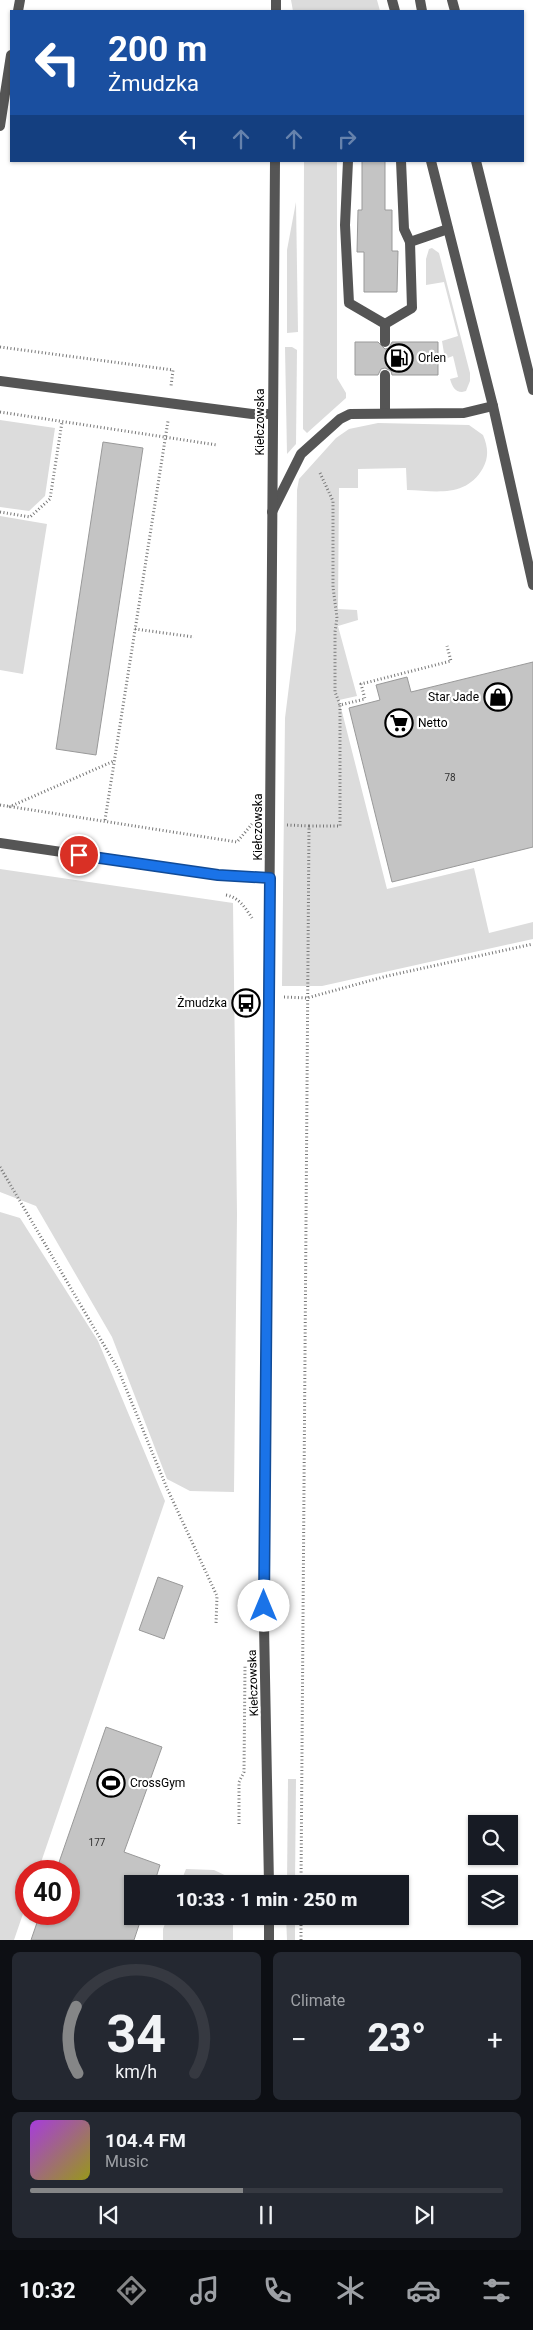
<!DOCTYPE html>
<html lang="en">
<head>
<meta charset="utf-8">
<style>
	:root { --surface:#171b24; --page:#242831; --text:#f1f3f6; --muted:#9ea1a6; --line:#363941; --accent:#858687 }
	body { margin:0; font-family:Roboto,sans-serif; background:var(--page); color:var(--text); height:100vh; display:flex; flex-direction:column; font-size:19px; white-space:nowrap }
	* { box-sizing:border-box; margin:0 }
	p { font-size:16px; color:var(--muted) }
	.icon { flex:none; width:28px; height:28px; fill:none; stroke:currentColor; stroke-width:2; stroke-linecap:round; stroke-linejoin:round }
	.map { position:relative; height:1940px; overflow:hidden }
	.drawer { display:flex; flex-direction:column; gap:12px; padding:12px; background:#0d0f14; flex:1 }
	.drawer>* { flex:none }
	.guide { position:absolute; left:10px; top:10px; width:514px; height:152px; border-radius:0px; box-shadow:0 1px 4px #0004; background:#1a4fa0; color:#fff; overflow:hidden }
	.tools { position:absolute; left:468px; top:1815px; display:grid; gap:10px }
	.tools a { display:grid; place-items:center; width:50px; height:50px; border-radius:0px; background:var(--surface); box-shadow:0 1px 4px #0004; font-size:25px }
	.speed { position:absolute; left:15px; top:1860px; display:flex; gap:10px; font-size:25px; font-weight:700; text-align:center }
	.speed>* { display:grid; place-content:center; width:65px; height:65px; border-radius:50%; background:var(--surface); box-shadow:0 1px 4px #0004; line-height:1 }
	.speed .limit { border:8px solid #d22; background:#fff; color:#111 }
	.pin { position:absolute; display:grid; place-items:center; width:42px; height:42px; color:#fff; margin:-21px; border:2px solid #fff; border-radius:50%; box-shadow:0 1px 5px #0007 }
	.me { position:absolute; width:55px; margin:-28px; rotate:0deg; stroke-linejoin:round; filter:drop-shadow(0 0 4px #0008) }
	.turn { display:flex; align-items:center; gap:18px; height:105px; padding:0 15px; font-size:22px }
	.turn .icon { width:65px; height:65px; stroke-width:2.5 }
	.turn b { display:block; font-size:35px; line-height:42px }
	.lanes { display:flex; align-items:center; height:48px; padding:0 15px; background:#0003; justify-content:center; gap:25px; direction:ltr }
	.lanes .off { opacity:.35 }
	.big { font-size:38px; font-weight:800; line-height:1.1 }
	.drawer .widget { flex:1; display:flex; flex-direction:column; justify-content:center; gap:8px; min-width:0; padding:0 18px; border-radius:8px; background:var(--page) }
	.drawer .dial { align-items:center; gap:0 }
	.dial svg { height:130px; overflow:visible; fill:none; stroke:var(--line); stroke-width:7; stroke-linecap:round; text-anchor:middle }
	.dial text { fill:var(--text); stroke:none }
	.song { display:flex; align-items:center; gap:15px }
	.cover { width:60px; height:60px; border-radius:8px; background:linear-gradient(135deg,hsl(280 70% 55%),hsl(60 70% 35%)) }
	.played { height:5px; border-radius:2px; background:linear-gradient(90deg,var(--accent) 45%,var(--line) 45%) }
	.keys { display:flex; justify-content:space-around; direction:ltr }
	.heat { display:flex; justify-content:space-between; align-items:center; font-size:28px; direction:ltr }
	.drawer .tiles { flex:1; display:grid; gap:12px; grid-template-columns:1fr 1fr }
	.widget:last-child { grid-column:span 2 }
	.trip { position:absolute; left:124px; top:1875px; width:285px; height:50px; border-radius:0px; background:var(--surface); box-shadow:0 1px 4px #0004; font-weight:800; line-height:50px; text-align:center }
	.tab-bar { display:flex; height:80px; justify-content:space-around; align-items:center; background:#090b0e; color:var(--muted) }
	.tab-bar .icon { width:35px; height:35px }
	.tab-bar .on { color:var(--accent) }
	.tab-bar b { font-size:22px; color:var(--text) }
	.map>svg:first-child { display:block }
	.green { fill:#dcdcdc }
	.building { fill:#c4c4c4; stroke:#999 }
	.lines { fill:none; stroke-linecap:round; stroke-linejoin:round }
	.path { stroke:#777; stroke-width:3; stroke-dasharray:1 2.5; stroke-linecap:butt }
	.service { stroke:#555; stroke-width:10 }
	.minor { stroke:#555; stroke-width:10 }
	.tertiary { stroke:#555; stroke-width:10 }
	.route-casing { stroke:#114b97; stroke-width:12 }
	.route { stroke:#1a73e8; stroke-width:9 }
	.labels { text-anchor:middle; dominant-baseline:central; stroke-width:4.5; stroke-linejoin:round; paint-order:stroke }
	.number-label { font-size:10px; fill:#313131 }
	.poi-label { font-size:12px; fill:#000; stroke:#fff; text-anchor:start }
	.street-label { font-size:12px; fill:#000; stroke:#fff }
</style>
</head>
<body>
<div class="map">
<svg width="533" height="1940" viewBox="0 0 533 1940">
	<rect width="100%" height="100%" fill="#fff"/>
	<g class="green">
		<polygon points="291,0 377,0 380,11 293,11"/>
		<polygon points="304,161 337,161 337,378 346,393 346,398 307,433 303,429"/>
		<polygon points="296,202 298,332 287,333 287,250"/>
		<path d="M432,248l7,5 31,120v8l-4,10 -4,1c-7,0 -10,-6 -12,-13l8,-2 -5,-21 -8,3 -3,-18 16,-5 -14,-54 -18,3v-26l3,-10z"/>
		<polygon points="285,347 292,347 297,350 296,444 287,454"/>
		<polygon points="0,420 55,428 45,496 29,511 0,507"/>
		<path d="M378,423l91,2 14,10c5,12 6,22 0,33 -17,30 -47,23 -76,22l-1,-22 -48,1v19h-19l-1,121 19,1 1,10 -20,6 19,70 -18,4 48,189 87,-21 15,65 44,-11v17l-211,47h-40l3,-268 11,-88 1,-140 2,-11 37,-41 13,-9z"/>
		<polygon points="0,516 47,524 23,674 0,670"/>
		<polygon points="0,869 233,903 237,1214 234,1492 190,1491 167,1479 112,1337 36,1206 0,1192"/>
		<polygon points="0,1212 20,1218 98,1341 165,1501 38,1871 26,1871 26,1905 14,1940 0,1940"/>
		<polygon points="288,1779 296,1779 295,1884 287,1884"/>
		<polygon points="186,1869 214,1870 233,1879 233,1884 180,1884"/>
		<polygon points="168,1916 233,1916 233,1940 163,1940 163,1929"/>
		<polygon points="286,1916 295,1916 295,1940 287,1940"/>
	</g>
	<g class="building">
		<polygon points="362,161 385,161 385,210 392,210 392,251 398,251 397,292 364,292 364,252 357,252 358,210 362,210"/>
		<polygon points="355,342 378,342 385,349 389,348 392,342 438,342 438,375 392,375 391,371 385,368 381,369 378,375 355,375"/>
		<polygon points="103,442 143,448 96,755 56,749"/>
		<polygon points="533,662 533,847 392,882 349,708 380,700 376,685 407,677 411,692"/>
		<polygon points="158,1577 183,1586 164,1639 139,1630"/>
		<polygon points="106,1727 162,1747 124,1852 160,1865 154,1884 132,1884 132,1916 142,1916 134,1940 31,1940 40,1914 69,1914 69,1871 56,1871"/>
	</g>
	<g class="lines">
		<g class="path">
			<polyline points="0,347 173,370 171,386"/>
			<polyline points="0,412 217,445"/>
			<polyline points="320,473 333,501 333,587 337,618 335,632 335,692 340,705"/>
			<polyline points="0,512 30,517 50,499 62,422"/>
			<polyline points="135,629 194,637"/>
			<polyline points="0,805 237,842 252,824"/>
			<polyline points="9,807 114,761"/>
			<polyline points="105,820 168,421"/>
			<polyline points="287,825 309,826 301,1884"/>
			<polyline points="309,826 340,826 340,705 365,699 361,684 451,661 447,646"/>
			<path d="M226,895c12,2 19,12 26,23"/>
			<polyline points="284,997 307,998 387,976 533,944"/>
			<polyline points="0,1167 118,1369 166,1486 217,1596 216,1624"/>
			<polyline points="239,1824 239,1782 244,1772 245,1666"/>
			<polyline points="301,1940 301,1916"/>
		</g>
		<g class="service">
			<polyline points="420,0 422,11"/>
			<polyline points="452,0 455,11"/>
			<polyline points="18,11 20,0"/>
			<polyline points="0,126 11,55"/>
			<polyline points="348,161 345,225 349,303 385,324"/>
			<polyline points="401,161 404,229 410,242"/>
			<polyline points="476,161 533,390"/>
			<polyline points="385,342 385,324 412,308 410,242 448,229"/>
			<polyline points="0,381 252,414 273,414"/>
			<polyline points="385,413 385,375"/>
			<polyline points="272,512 301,454 340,419 350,414 464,413 493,406"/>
		</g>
		<g class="minor">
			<polyline points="392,0 395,11"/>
			<polyline points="431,161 493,406 533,585"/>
		</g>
		<g class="tertiary">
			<polyline points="276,11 276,0"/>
			<polyline points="0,843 218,875 270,878"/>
			<polyline points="269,1884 264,1625 275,161"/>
			<polyline points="269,1940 269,1916"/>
		</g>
	</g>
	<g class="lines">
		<g class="route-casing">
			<polyline id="route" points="79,855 218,875 270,878 264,1606"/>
		</g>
		<use href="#route" class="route"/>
	</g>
	<defs>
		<g id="fuel-ring" transform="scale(1.4375)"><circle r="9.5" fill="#fff" stroke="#000" stroke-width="1.5"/><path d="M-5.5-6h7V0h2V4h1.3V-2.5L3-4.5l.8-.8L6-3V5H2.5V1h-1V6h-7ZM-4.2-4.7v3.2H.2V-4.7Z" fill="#000"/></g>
		<g id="shop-ring" transform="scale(1.4375)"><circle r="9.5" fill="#fff" stroke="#000" stroke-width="1.5"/><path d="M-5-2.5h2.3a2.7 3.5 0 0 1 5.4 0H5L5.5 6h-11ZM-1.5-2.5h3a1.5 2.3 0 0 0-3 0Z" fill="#000"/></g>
		<g id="supermarket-ring" transform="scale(1.4375)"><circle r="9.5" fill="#fff" stroke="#000" stroke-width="1.5"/><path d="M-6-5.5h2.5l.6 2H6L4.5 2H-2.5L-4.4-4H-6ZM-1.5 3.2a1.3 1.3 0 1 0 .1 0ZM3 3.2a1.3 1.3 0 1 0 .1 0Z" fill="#000"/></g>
		<g id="bus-ring" transform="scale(1.4375)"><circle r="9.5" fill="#fff" stroke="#000" stroke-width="1.5"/><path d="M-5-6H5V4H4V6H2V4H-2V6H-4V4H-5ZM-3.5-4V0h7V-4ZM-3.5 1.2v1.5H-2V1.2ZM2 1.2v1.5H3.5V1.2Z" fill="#000"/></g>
		<g id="stadium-ring" transform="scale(1.4375)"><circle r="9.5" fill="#fff" stroke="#000" stroke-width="1.5"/><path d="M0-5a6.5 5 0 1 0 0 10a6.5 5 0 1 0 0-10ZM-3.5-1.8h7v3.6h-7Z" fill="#000"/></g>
	</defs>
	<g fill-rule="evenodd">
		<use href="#fuel-ring" x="399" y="358"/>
		<use href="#shop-ring" x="498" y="697"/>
		<use href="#supermarket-ring" x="399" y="723"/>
		<use href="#bus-ring" x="246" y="1003"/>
		<use href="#stadium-ring" x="111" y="1783"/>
	</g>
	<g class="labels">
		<g class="number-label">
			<text x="450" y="777">78</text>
			<text x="97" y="1842">177</text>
		</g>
		<g class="poi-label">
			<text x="418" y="358">Orlen</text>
			<text x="479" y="697" text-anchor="end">Star Jade</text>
			<text x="418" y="723">Netto</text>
			<text x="227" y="1003" text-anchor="end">Żmudzka</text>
			<text x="130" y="1783">CrossGym</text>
		</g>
		<g class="street-label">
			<text transform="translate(260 422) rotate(-90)">Kiełczowska</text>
			<text transform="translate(258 827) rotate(-90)">Kiełczowska</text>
			<text transform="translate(253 1683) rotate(-92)">Kiełczowska</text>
		</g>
	</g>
</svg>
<div class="tools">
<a><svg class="icon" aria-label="search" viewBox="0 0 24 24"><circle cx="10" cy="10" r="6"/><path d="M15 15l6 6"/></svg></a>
<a><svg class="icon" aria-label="layers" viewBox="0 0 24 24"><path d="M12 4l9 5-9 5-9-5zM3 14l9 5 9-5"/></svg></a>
</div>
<div class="speed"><div class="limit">40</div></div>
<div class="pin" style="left:79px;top:855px;background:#d93025"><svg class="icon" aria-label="arrive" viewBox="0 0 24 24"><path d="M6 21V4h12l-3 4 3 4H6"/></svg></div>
<svg class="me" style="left:264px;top:1606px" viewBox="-20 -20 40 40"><circle r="19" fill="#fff"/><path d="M0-13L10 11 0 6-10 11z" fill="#1a73e8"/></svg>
<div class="trip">10:33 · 1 min · 250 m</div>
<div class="guide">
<div class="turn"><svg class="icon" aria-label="left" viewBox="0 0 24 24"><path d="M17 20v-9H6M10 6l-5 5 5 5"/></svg><div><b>200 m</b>Żmudzka</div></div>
<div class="lanes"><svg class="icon" aria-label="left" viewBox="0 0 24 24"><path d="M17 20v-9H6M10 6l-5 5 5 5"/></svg><svg class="icon off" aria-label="ahead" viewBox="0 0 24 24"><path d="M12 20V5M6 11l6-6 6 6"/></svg><svg class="icon off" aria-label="ahead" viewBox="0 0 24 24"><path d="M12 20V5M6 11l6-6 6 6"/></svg><svg class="icon off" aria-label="right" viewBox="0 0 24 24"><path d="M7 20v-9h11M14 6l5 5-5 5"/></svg></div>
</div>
</div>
<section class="drawer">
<div class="tiles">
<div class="widget dial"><svg viewBox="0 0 100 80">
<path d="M14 69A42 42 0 1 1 86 69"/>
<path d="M14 69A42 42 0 0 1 13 28" stroke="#858687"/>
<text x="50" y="56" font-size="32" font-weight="700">34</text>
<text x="50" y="72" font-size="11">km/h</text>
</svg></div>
<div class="widget"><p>Climate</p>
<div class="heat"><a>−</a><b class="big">23°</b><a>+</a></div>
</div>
<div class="widget">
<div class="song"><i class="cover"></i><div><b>104.4 FM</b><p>Music</p></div></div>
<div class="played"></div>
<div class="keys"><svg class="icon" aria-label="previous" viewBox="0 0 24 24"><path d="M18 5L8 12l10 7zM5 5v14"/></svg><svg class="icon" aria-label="pause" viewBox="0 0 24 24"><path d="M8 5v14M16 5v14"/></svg><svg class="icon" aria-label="next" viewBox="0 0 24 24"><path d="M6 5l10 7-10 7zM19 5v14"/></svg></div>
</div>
</div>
</section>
<nav class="tab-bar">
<b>10:32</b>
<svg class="icon on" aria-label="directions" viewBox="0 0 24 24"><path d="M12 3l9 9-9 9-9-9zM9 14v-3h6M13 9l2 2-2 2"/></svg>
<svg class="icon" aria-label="music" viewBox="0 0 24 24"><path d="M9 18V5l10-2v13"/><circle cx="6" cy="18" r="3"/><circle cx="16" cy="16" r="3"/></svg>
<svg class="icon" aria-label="phone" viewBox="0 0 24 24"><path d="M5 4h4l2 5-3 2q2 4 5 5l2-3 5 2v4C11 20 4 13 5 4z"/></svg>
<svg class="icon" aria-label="climate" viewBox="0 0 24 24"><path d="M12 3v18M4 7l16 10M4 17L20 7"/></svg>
<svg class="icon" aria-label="car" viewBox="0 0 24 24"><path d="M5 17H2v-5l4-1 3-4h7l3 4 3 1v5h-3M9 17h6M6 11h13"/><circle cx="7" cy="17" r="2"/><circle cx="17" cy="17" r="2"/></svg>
<svg class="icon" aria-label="filters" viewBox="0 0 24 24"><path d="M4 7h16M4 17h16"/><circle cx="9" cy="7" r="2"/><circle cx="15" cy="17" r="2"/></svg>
</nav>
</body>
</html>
